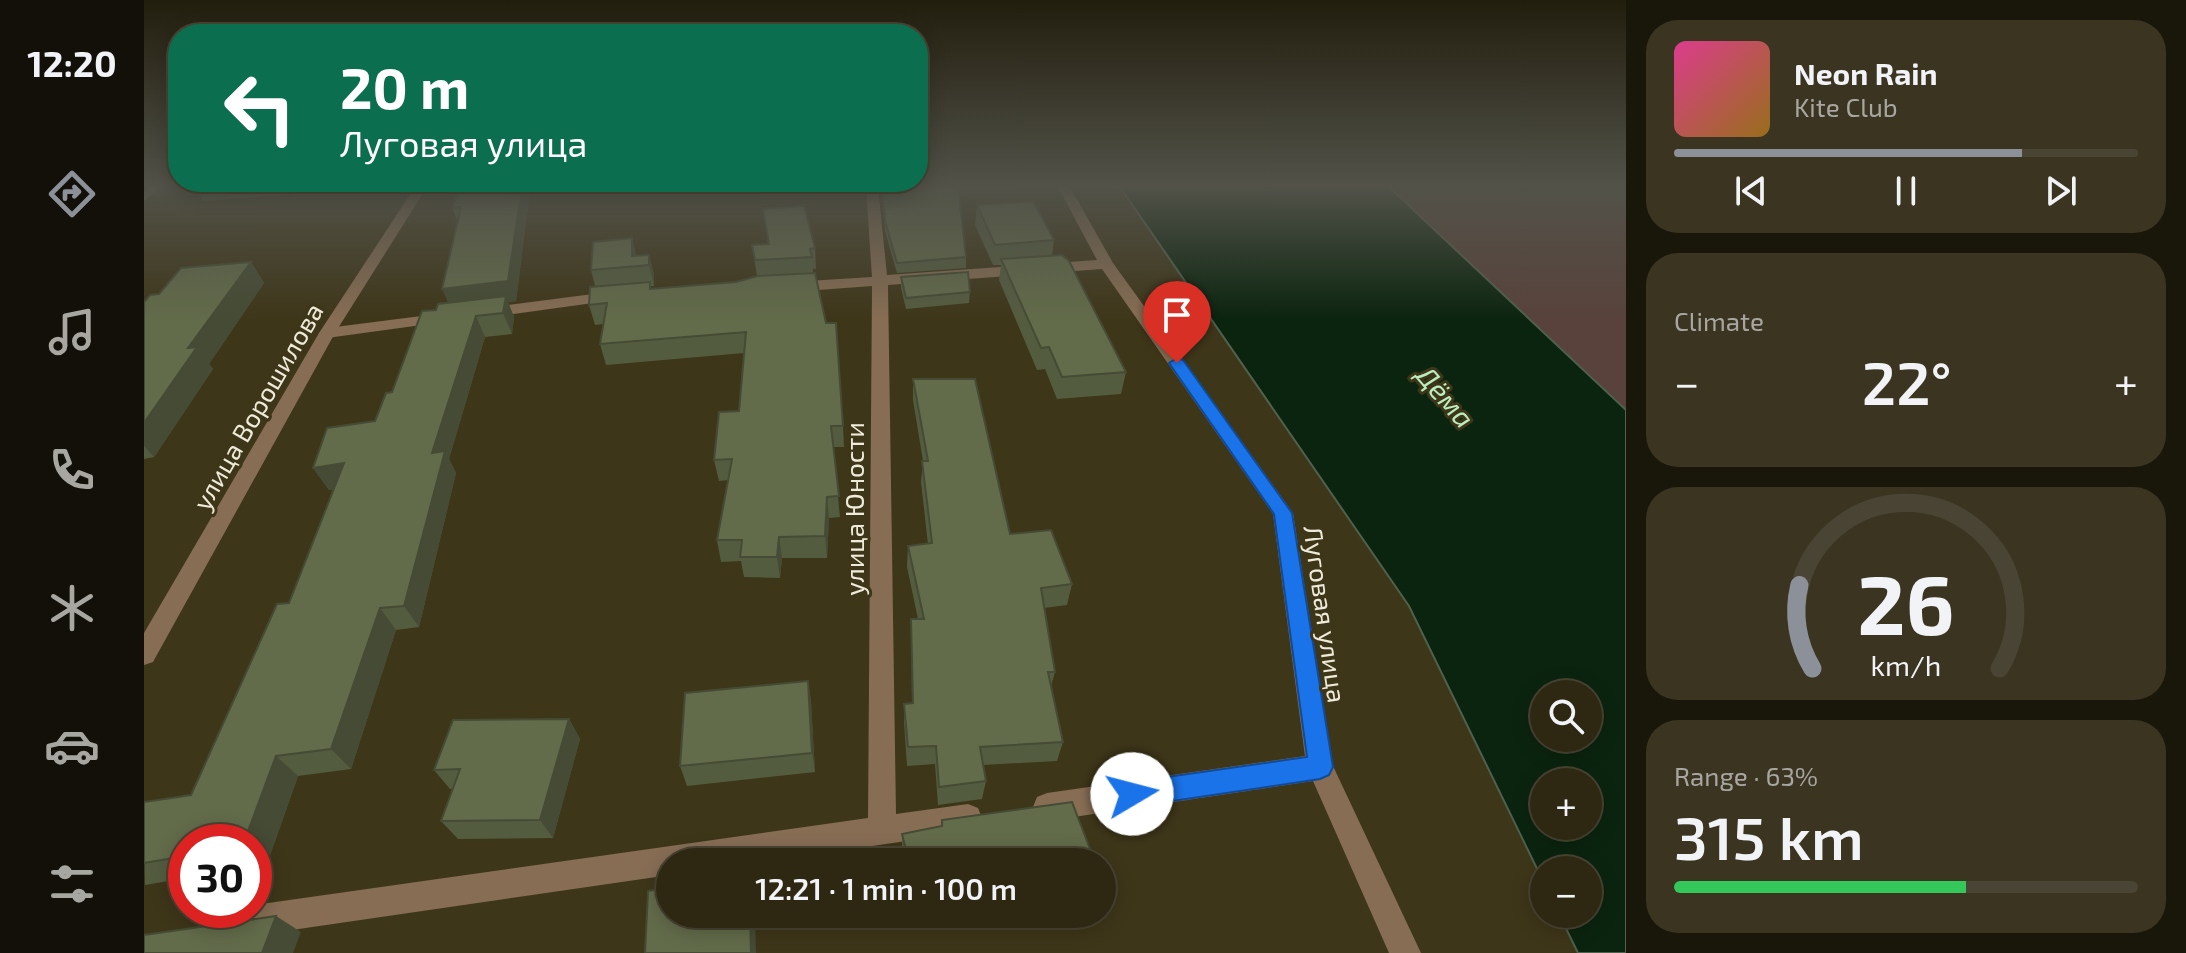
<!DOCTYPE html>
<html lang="en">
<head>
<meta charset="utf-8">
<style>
	:root { --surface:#2e2813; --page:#3a3421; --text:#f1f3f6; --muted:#a7a6a0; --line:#494433; --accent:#8c9099 }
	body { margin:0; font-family:"Exo 2",sans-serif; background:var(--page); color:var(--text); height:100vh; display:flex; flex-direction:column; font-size:30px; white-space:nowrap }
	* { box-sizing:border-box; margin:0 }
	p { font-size:26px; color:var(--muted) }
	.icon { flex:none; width:44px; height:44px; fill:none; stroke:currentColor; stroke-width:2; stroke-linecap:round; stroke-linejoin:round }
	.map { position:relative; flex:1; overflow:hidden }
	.sheet { display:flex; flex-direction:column; gap:20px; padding:20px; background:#19160a; width:560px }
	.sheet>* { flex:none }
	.banner { position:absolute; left:24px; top:24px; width:760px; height:168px; border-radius:32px; box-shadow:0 4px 20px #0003,0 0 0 2px var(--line); background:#0b6e4f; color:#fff; overflow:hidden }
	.tools { position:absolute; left:1386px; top:680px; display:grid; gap:16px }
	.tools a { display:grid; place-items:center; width:72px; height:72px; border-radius:50%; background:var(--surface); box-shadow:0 4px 20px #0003,0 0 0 2px var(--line); font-size:40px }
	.speed { position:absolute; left:24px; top:824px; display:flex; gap:16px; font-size:40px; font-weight:700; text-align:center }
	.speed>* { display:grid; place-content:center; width:104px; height:104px; border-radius:50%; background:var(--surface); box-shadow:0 4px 20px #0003,0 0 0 2px var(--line); line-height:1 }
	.speed .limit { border:12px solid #d22; background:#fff; color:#111 }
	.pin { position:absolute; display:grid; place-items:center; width:68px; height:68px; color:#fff; margin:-82px -34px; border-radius:50% 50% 50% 0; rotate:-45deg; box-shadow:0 0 8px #0007 }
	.pin .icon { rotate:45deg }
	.me { position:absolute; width:88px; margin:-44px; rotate:82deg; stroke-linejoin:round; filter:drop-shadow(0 0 6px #0008) }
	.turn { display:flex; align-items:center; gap:28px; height:168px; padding:0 40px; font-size:36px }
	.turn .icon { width:104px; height:104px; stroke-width:2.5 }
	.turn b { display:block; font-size:56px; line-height:68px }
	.big { font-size:60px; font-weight:600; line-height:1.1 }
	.sheet .widget { flex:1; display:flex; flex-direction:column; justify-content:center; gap:12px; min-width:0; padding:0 28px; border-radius:32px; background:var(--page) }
	.sheet .dial { align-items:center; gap:0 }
	.dial svg { height:208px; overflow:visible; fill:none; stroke:var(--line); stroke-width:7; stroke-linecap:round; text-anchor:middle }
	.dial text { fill:var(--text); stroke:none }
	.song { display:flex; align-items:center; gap:24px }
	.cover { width:96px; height:96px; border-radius:12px; background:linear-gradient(135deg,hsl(330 70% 55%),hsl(40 70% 35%)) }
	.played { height:8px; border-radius:4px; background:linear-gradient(90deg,var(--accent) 75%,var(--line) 75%) }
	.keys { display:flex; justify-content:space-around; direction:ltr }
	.heat { display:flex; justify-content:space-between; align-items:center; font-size:44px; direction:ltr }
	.charge { height:12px; border-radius:6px; background:linear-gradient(90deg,#34c759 63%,var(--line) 0) }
	.trip { position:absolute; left:512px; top:848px; width:460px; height:80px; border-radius:40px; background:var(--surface); box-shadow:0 4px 20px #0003,0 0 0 2px var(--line); font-weight:600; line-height:80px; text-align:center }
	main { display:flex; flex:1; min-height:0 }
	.tab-bar { display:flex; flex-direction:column; width:144px; justify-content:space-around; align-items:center; background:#121008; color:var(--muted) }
	.tab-bar .icon { width:56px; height:56px }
	.tab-bar .active { color:var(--accent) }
	.tab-bar b { font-size:36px; color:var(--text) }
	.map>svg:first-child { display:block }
	.green { fill:#58423b }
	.water { fill:#0b240f; stroke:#4f604c; stroke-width:2; fill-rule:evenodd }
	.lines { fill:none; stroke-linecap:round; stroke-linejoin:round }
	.service { fill:#876d54; fill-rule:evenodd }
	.minor { fill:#876d54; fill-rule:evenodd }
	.tertiary { fill:#876d54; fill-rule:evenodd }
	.wall { fill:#545c40 }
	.shaded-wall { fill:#454b34 }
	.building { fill:#626b4a; stroke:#454b34; stroke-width:2 }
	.route { fill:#1a73e8; stroke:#114b97; stroke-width:2 }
	.labels { text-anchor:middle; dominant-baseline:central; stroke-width:6; stroke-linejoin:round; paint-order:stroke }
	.street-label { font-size:26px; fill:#efebda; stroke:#3e3619 }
	.water-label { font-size:28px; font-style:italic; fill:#bbedbf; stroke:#3e3619 }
</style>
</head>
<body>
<main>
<nav class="tab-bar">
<b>12:20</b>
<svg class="icon active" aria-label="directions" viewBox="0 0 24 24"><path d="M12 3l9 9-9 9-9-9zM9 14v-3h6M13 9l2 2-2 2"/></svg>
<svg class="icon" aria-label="music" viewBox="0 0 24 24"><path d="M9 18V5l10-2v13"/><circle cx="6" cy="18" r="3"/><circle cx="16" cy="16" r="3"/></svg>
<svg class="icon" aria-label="phone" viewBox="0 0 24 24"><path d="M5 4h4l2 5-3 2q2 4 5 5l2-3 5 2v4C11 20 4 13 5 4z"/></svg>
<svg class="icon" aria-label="climate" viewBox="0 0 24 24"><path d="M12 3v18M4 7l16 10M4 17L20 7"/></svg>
<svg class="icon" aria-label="car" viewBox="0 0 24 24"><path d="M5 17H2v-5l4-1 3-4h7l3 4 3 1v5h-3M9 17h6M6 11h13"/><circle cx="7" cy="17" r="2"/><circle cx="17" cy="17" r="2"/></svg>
<svg class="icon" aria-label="filters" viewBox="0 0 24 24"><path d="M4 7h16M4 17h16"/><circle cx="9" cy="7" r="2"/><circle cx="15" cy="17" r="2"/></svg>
</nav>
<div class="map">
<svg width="1482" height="953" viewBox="0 0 1482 953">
	<rect width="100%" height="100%" fill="#3e3619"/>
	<polygon class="green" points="1245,187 1482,187 1482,410"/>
	<path class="water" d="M976,187h269l237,223v543h-48l-19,-39h29v-44h-44v13l-135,-277zM1400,694h44v44h-44zM1400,782h44v44h-44z"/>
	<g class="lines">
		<polygon class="service" points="6,187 17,187 0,201 0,192"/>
		<g class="minor">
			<polygon points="722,187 734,187 743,275 953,260 914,187 926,187 969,263 1149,513 1189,766 1277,953 1245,953 1169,781 903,821 893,817 889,807 893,797 903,793 1161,756 1129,514 958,269 744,285 752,814 824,804 834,808 838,818 834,828 824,832 619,862 526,862 526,875 107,936 96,932 92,921 96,910 110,910 110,905 724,818 728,286 647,292 639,287 647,282 728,277"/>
			<polygon points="472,291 480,296 478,299 341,318 333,313 341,308"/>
			<polygon points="301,313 309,318 307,321 183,338 175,333 183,328"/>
		</g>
		<polygon class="tertiary" points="271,187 283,187 191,333 9,662 0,665 0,633 175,333"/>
	</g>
	<g class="wall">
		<polygon points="50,187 181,187 178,192 59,201"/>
		<polygon points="316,187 404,187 404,188 386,190 372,301 364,302 370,317 368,334 341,337 305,459 312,473 275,627 252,630 207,769 154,776 123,864 110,867 110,842 42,842 42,878 1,885 0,803 47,795 145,603 190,489 185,490 169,468 231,421 292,310 304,303 314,222 308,208"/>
		<polygon points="737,187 814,187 822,257 822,268 753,273 741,231"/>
		<polygon points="833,205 910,240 908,256 982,372 977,394 913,399 901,369 893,370 855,280 857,265 849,265 831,225"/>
		<polygon points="619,209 671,248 672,269 669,269 669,273 699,426 700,447 689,447 696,517 685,518 683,558 638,558 636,578 600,577 597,561 577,562 573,540 584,480 575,481 570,460 595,411 600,353 462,365 456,344 459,324 451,325 445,305 451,286 447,270 488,238 492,256 505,255 510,275 510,286 507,286 507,289 592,282 613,276 608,245 624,244"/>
		<polygon points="107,262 120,283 65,364 69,369 10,457 0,459 0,302"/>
		<polygon points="757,277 826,292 825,303 762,309 757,288"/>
		<polygon points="769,379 866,534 928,584 923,605 900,608 911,672 907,686 919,742 913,761 839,765 842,781 838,799 794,805 791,764 763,766 760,723 760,704 768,703 767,619 774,619 763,567 764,546 784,544 777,482 779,461 769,400"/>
		<polygon points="664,681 667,702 671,772 543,786 536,766"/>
		<polygon points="425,719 436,739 409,838 314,839 297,821 309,789 306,789 290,770"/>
		<polygon points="798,820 951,862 760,862 758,852 758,834 797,826"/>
	</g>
	<g class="shaded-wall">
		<polygon points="378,187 404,187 404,188 386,190 372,301 364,302 370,317 368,334 359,313 307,309 298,289"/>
		<polygon points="488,238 493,258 488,256"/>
		<polygon points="505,255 510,275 510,286 505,265"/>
		<polygon points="107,262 120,283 65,364 69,369 10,457 0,446 0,423 44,348"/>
		<polygon points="332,316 341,337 305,459 312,473 275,627 260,606 288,453"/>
		<polygon points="200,463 215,486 185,490 169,468"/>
		<polygon points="683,497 685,518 683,558 681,536"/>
		<polygon points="635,537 638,558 636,578 633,557"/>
		<polygon points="236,608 252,630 207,769 187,749"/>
		<polygon points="664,681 667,702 671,772 668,753"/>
		<polygon points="425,719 436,739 409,838 396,820"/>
		<polygon points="132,756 154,776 123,864 110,855 110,842 100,842"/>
		<polygon points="606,914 611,914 612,953 607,953"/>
		<polygon points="774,914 810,914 774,923"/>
		<polygon points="132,916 157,932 149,953 118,953"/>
	</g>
	<g class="building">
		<polygon points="316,187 378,187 364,281 298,289 317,207 308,208"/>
		<polygon points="738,187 814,187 822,257 753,263 741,221"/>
		<polygon points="889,201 910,240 851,245 833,205"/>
		<polygon points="660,206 671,248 666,249 668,257 611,260 608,245 625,244 619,209"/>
		<polygon points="488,238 488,256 505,255 505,265 447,270 449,242"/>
		<polygon points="918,255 925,261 982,372 918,377 905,347 897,348 857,259"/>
		<polygon points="107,262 44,348 53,347 0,423 0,302 6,295 15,294 37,268"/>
		<polygon points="824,272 826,292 762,298 757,277"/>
		<polygon points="671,273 682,323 692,323 699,426 687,426 695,496 683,497 681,536 635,537 633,557 596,557 598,540 573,540 588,459 570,460 575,412 595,411 602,332 456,344 463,303 445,305 446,287 506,282 506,289 592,282 614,276"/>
		<polygon points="362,296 359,313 332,316 288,453 301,451 260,606 236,608 187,749 132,756 100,842 42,842 42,856 0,863 0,802 47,795 133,604 145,603 200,463 169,468 183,428 231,421 242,393 248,392 278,311 292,310 294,304"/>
		<polygon points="769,379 831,379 866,534 907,530 928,584 897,588 911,672 904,672 919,742 836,747 842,781 795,787 792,746 764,747 760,704 769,703 767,619 780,619 764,546 788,543 778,461 784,461"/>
		<polygon points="664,681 668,753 536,766 541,693"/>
		<polygon points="425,719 396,820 297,821 316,769 290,770 309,720"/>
		<polygon points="928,802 951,862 765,862 758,834 798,826 798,820"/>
		<polygon points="526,887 526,914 606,914 607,953 501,953 504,891"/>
		<polygon points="132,916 118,953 0,953 0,935"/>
	</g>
	<linearGradient id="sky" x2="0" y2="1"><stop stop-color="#221e0e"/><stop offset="0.58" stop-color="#525249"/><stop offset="1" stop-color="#525249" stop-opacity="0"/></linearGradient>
	<rect width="1482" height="320" fill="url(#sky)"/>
	<polygon class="route" points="1033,358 1039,360 1148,513 1189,767 1185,775 1176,779 988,807 979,803 976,794 979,786 988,782 1163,757 1130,514 1025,363"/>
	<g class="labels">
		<g class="street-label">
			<text transform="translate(113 406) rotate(-60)">улица Ворошилова</text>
			<text transform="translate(709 509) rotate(-90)">улица Юности</text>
			<text transform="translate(1182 614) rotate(82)">Луговая улица</text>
		</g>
		<g class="water-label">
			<text transform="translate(1302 396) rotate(49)">Дёма</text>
		</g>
	</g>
</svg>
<div class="tools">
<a><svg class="icon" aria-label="search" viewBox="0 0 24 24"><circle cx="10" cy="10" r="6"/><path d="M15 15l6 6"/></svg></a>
<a>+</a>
<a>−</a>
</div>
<div class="speed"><div class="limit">30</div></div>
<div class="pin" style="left:1033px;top:363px;background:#d93025"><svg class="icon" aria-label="arrive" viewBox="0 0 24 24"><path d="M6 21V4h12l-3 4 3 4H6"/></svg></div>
<svg class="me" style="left:988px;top:794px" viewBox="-20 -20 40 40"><circle r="19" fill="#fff"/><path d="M0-13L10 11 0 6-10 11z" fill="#1a73e8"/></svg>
<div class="trip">12:21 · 1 min · 100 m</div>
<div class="banner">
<div class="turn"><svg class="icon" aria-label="left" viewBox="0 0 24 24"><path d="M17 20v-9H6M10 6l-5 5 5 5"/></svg><div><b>20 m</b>Луговая улица</div></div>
</div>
</div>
<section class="sheet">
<div class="widget">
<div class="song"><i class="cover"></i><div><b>Neon Rain</b><p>Kite Club</p></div></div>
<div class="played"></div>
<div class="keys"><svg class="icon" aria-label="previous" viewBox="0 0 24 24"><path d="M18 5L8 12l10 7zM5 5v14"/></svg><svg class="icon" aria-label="pause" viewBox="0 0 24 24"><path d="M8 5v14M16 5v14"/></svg><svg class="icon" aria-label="next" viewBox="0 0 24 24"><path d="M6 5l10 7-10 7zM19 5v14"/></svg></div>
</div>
<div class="widget"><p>Climate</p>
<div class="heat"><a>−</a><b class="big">22°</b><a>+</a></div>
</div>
<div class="widget dial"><svg viewBox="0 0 100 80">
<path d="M14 69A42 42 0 1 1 86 69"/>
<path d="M14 69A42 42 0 0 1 9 37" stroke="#8c9099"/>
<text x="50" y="56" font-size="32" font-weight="700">26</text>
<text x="50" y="72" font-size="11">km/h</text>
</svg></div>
<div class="widget"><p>Range · 63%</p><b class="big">315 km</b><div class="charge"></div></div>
</section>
</main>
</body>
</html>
